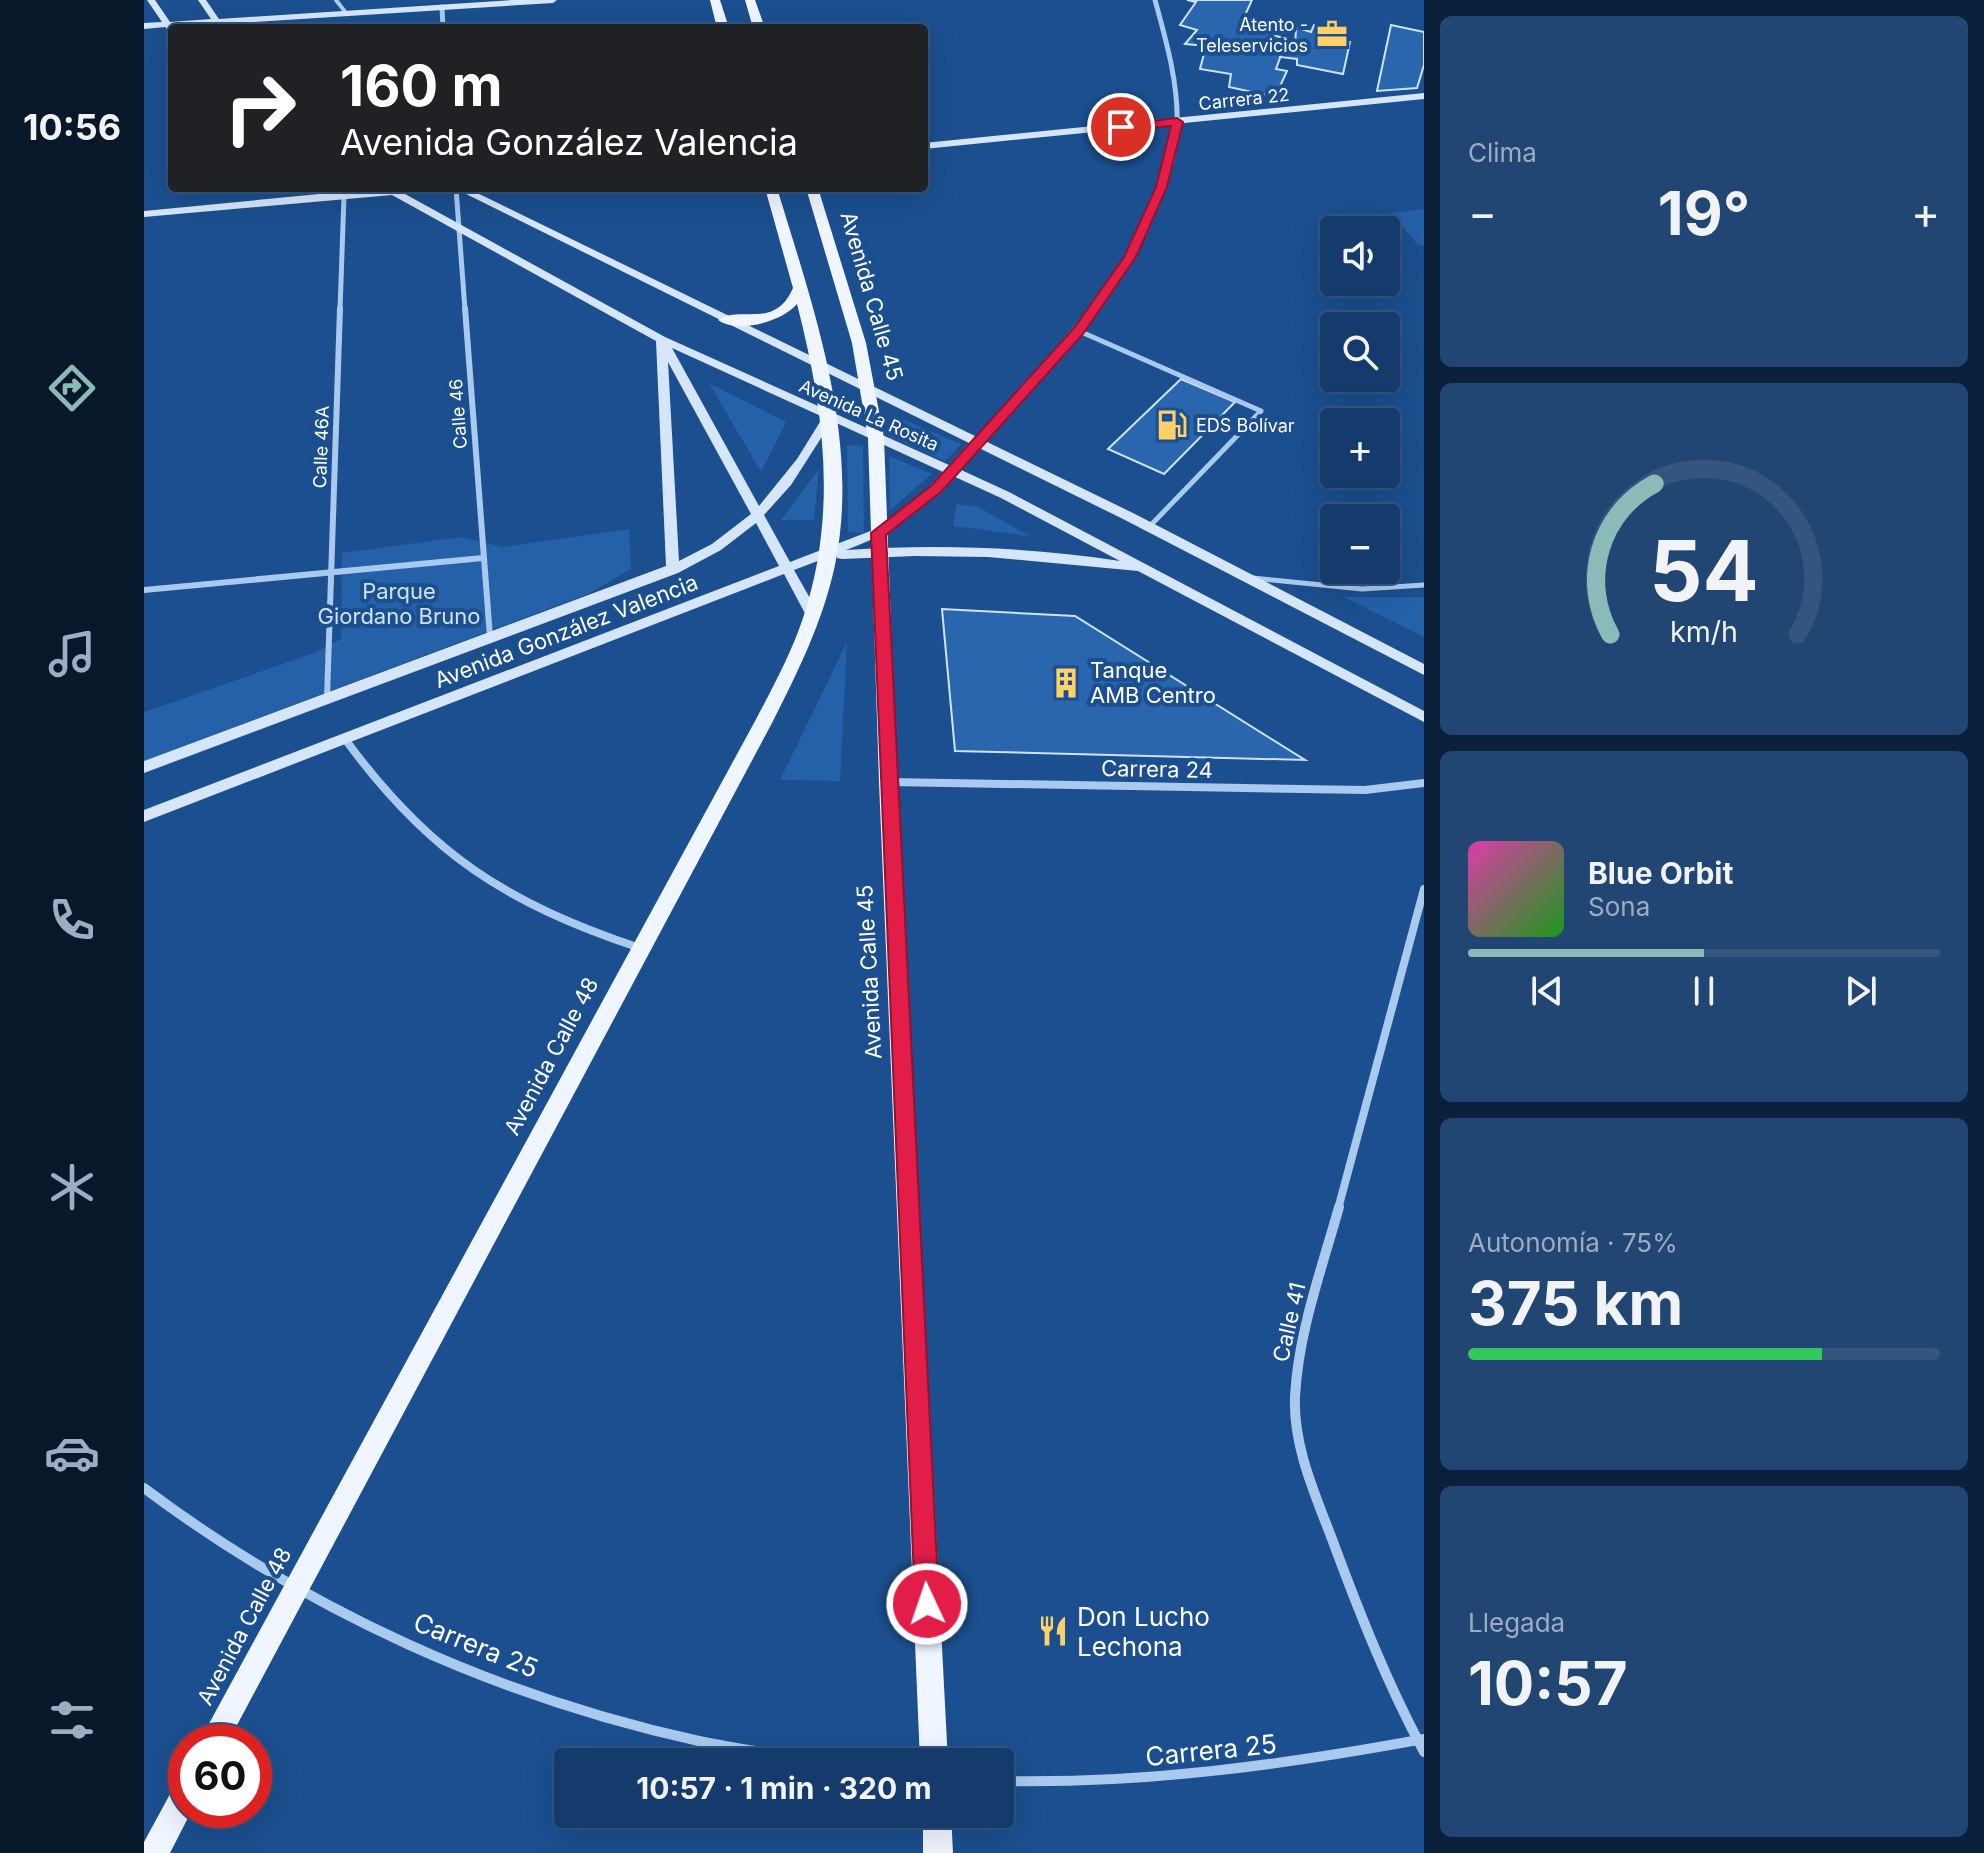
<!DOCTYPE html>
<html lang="es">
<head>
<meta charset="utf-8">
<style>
	:root { --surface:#143b6b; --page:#214673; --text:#f1f3f6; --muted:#9dadc1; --line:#33557e; --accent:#8bbbb9 }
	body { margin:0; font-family:Inter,sans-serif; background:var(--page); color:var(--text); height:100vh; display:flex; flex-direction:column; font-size:30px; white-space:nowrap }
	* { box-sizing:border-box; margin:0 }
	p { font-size:26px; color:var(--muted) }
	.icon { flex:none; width:44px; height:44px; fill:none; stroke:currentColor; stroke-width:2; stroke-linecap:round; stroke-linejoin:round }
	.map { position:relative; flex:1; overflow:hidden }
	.drawer { display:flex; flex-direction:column; gap:16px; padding:16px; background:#0b203b; width:560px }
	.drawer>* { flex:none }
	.banner { position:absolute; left:24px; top:24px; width:760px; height:168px; border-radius:8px; box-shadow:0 8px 32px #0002,0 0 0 2px var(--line); background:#202124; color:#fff; overflow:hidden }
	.controls { position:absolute; left:1176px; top:216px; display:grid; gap:16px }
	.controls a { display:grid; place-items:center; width:80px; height:80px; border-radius:8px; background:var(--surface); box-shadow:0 8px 32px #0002,0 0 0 2px var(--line); font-size:40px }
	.speed { position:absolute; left:24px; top:1724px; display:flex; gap:16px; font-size:40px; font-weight:700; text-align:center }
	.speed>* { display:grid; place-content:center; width:104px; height:104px; border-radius:50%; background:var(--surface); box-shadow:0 8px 32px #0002,0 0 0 2px var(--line); line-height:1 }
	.speed .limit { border:12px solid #d22; background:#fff; color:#111 }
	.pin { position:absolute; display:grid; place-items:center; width:68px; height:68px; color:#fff; margin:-34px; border:4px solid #fff; border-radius:50%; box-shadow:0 2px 8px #0007 }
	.me { position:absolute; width:88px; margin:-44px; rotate:357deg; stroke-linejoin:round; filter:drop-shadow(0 0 6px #0008) }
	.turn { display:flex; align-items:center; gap:28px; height:168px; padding:0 40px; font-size:36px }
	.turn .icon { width:104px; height:104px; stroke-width:2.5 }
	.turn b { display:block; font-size:56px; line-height:68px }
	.big { font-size:60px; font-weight:700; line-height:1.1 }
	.drawer .card { flex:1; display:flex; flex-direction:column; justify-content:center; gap:12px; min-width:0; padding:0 28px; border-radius:12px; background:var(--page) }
	.drawer .dial { align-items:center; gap:0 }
	.dial svg { height:208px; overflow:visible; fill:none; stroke:var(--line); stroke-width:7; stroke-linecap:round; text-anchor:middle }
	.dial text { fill:var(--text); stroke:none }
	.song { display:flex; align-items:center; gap:24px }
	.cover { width:96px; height:96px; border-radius:12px; background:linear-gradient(135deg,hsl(320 70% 55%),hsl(120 70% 35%)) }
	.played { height:8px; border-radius:4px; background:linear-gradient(90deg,var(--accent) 50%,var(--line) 50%) }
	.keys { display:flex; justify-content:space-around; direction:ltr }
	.heat { display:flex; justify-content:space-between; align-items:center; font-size:44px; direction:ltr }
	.charge { height:12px; border-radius:6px; background:linear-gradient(90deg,#34c759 75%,var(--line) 0) }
	.trip { position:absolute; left:410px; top:1748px; width:460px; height:80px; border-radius:8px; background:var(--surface); box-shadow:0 8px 32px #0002,0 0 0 2px var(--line); font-weight:700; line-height:80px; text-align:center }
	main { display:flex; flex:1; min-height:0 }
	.menu { display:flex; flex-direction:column; width:144px; justify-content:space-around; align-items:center; background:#08182b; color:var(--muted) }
	.menu .icon { width:56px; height:56px }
	.menu .on { color:var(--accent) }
	.menu b { font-size:36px; color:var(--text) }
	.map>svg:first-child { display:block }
	.green { fill:#2461a8 }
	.building { fill:#2a66ad; stroke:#cfe3fa; stroke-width:2 }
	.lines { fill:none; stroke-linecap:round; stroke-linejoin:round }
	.lane-far1 { stroke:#a9c9ee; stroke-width:4 }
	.lane { stroke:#a9c9ee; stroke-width:5 }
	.street-far3 { stroke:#a9c9ee; stroke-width:5 }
	.street-far2 { stroke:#a9c9ee; stroke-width:6 }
	.street-far1 { stroke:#a9c9ee; stroke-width:8 }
	.street { stroke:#a9c9ee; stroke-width:10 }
	.secondary { fill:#d6e6fa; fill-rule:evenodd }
	.primary { fill:#f0f6ff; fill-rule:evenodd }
	.route { fill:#e11d48; stroke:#92132f; stroke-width:2 }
	.labels { text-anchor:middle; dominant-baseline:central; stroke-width:8; stroke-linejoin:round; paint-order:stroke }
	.far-poi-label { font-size:18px; fill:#fff; stroke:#1b4f8f; text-anchor:end }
	.far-street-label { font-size:18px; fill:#fff; stroke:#1b4f8f }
	.street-label { font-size:22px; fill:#fff; stroke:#1b4f8f }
	.park-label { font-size:22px; fill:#cfe3fa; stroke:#1b4f8f }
	.poi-label { font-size:22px; fill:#fff; stroke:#1b4f8f; text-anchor:start }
	.near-poi-label { font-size:26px; fill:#fff; stroke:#1b4f8f; text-anchor:start }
	.near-street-label { font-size:26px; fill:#fff; stroke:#1b4f8f }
</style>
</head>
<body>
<main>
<nav class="menu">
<b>10:56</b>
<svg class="icon on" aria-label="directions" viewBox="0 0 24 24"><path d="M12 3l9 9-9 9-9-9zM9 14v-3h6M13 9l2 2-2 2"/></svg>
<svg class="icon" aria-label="music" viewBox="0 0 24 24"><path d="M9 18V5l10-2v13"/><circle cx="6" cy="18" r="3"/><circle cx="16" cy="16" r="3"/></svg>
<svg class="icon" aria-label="phone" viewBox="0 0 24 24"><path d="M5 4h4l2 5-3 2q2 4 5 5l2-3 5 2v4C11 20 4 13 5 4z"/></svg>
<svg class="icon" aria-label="climate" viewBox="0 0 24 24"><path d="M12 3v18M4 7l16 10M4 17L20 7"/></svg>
<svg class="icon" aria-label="car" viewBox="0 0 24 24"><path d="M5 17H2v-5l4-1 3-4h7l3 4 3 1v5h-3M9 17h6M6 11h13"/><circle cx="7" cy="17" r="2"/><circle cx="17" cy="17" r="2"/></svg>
<svg class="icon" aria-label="filters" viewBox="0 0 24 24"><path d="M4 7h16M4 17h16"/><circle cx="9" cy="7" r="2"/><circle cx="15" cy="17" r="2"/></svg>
</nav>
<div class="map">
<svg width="1280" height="1853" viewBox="0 0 1280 1853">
	<rect width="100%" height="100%" fill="#1b4f8f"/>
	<g class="green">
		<polygon points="1280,209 1280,245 1274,245 1248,213"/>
		<polygon points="565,383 642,422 617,472"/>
		<polygon points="754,417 817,444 801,461 738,433"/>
		<polygon points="703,445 719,446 720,533 704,532"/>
		<polygon points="745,456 788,474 746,510"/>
		<polygon points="675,469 670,520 637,520"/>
		<polygon points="813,504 834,507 886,536 809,526"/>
		<polygon points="485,529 487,569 446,593 0,761 0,712 170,653 197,639 198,553 317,537 359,547"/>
		<polygon points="1200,597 1280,597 1280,637"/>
		<polygon points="703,642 696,781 636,780"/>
	</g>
	<g class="building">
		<polygon points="1043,0 1108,0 1096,26 1143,39 1132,69 1143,71 1131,97 1085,87 1087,74 1056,69 1062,46 1041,44 1053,30 1036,25 1052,2"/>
		<polygon points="1170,25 1199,30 1193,40 1206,42 1199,74 1153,65 1153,59 1136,57 1140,47 1151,50 1152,27 1167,32"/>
		<polygon points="1247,25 1280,32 1280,65 1273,88 1233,91"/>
		<polygon points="1037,379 1091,402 1020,474 964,449"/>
		<polygon points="798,609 931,616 1161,760 811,751"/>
	</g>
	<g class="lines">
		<polyline class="lane-far1" points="192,0 202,13"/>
		<g class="lane">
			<polyline points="935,331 1117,411 1005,527"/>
			<polyline points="1109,578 1218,589 1280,585"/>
		</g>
		<g class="street-far3">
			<polyline points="298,7 299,28"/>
			<polyline points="312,188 321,310"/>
			<polyline points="196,310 200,196"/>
			<path d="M949,310c38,-51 80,-117 84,-183 2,-42 -11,-87 -22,-127"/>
		</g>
		<g class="street-far2">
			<polyline points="321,308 346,637"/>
			<polyline points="832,443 950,308"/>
			<polyline points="0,590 339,558"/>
			<polyline points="183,698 196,308"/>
		</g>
		<g class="street-far1">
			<path d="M201,739c84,115 161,164 295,209"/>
			<polyline points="746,782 1221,790 1280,783"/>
			<polyline points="1194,1209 1280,889"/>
		</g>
		<g class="street">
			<path d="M1195,1207c-17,61 -41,126 -44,190 -2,49 20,97 37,142 27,73 55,144 92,213"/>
			<path d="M0,1488c164,123 354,209 555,253 42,9 84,14 126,21"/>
			<path d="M856,1781c144,3 283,-16 424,-42"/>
		</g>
		<g class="secondary">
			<polygon points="3,0 11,0 26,22 67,19 54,0 62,0 75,19 368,0 413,0 409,3 79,24 81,28 73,28 70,24 30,27 28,34 21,27 0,29 0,23 18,22"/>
			<polygon points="1280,93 1280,99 780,149 780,143"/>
			<path d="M238,188h57l-5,3 -29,3 260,143 284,128 20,-22 -515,-255h13l668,326 289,150v11l-299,-155 -146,-72 -20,21 50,23 415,219v11l-286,-151 -150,-14 -73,-1 -73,3 -5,-1 -1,-4 -42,16 26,46 -2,3h-10l-24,-45 -640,248v-12l635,-244 -23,-43 -35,27 -43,23 -534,200v-12l522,-195 -10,-225 -264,-146 -248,22v-6zM528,348l151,69 -26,42 -38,47zM524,362l83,152 -39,30 -33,17zM688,421l111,51 -27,29 -43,29 -83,32 -26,-47 27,-30zM809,476l48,22 119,63c-91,-14 -182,-17 -274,-11 48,-18 72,-36 107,-74z"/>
		</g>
		<g class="primary">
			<polygon points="566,0 576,0 585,28 573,28"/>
			<polygon points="601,0 611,0 621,28 609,28"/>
			<path d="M621,188h12c36,119 84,251 58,377 -12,56 -37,107 -63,158l-544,1019h-29l555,-1019c18,-34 37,-69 49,-105 35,-105 21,-209 -6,-314 -15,18 -60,30 -79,16 22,-16 56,11 75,-32z"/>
			<polygon points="662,188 674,188 722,343 740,438 753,782 804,1762 776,1762 735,782 724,438 708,343"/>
			<polygon points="42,1779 42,1810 48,1810 26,1853 0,1853 0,1842 32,1783"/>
			<polygon points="779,1814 807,1814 809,1853 779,1853"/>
		</g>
	</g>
	<polygon class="route" points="1033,118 1039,122 1023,187 992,257 939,334 798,491 742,535 795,1604 792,1613 783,1616 774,1613 771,1604 727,533 788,485 930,328 980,257 1012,187 1027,126 977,131 973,125"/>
	<defs>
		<g id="office-bare" transform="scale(2.4)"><path d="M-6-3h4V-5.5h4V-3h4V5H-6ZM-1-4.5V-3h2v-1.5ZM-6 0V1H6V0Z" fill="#ffd166" stroke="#1b4f8f" stroke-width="2.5" paint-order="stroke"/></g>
		<g id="fuel-bare" transform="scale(2.4)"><path d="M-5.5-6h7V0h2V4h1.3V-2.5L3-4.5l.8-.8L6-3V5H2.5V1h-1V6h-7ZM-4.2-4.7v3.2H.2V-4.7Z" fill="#ffd166" stroke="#1b4f8f" stroke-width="2.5" paint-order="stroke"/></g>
		<g id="building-bare" transform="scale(2.4)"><path d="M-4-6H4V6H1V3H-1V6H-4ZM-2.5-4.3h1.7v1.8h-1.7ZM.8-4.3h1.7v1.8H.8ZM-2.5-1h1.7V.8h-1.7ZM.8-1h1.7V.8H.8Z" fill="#ffd166" stroke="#1b4f8f" stroke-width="2.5" paint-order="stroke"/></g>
		<g id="restaurant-bare" transform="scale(2.4)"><path d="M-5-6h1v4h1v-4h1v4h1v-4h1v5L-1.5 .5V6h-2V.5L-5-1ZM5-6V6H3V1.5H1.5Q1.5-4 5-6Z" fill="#ffd166" stroke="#1b4f8f" stroke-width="2.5" paint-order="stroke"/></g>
	</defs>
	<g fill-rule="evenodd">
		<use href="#office-bare" x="1188" y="34"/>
		<use href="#fuel-bare" x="1028" y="425"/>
		<use href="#building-bare" x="922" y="683"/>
		<use href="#restaurant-bare" x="909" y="1631"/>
	</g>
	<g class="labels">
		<g class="far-poi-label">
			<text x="1164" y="24">Atento -<tspan x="1164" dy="21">Teleservicios</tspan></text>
			<text x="1052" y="425" text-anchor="start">EDS Bolívar</text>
		</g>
		<g class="far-street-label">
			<text transform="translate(1100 99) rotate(-6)">Carrera 22</text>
			<text transform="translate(314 414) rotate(-94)">Calle 46</text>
			<text transform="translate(725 415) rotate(24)">Avenida La Rosita</text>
			<text transform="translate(177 447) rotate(-88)">Calle 46A</text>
		</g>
		<g class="street-label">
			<text transform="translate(728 296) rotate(74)">Avenida Calle 45</text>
			<text transform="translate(422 631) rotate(-21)">Avenida González Valencia</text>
			<text transform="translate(1013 769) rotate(1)">Carrera 24</text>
			<text transform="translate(725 972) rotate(-93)">Avenida Calle 45</text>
			<text transform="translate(407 1056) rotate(-62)">Avenida Calle 48</text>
			<text transform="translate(1145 1322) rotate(-77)">Calle 41</text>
			<text transform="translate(100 1626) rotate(-62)">Avenida Calle 48</text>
		</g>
		<g class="park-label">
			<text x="255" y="591">Parque<tspan x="255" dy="25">Giordano Bruno</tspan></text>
		</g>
		<g class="poi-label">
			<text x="946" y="670">Tanque<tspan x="946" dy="25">AMB Centro</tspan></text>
		</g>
		<g class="near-poi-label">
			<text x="933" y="1616">Don Lucho<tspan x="933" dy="30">Lechona</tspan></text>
		</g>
		<g class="near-street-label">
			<text transform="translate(332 1645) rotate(22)">Carrera 25</text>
			<text transform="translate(1067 1750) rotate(-6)">Carrera 25</text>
		</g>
	</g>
</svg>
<div class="controls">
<a><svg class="icon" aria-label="sound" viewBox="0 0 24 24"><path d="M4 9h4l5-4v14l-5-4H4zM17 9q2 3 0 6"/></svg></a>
<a><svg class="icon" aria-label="search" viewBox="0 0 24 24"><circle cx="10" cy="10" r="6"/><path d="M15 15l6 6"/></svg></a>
<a>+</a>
<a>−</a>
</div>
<div class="speed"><div class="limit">60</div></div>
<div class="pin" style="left:977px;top:127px;background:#d93025"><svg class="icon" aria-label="arrive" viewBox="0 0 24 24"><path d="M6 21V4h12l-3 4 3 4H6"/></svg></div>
<svg class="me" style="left:783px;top:1604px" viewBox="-20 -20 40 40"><circle r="17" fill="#e11d48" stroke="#fff" stroke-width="3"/><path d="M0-11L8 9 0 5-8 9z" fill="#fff"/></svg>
<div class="trip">10:57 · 1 min · 320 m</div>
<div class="banner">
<div class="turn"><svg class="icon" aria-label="right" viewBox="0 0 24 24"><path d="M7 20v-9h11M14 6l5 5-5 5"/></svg><div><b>160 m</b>Avenida González Valencia</div></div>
</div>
</div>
<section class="drawer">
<div class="card"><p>Clima</p>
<div class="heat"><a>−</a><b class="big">19°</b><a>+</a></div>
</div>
<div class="card dial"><svg viewBox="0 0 100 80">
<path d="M14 69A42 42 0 1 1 86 69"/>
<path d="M14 69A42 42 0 0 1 31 11" stroke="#8bbbb9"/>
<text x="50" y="56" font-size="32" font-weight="700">54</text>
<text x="50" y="72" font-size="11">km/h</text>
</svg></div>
<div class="card">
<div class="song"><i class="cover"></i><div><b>Blue Orbit</b><p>Sona</p></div></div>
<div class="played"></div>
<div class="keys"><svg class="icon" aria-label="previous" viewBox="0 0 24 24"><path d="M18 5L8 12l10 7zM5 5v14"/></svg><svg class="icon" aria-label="pause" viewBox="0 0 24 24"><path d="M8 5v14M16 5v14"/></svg><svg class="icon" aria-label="next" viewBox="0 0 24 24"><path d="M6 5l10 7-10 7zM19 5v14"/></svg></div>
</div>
<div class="card"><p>Autonomía · 75%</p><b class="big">375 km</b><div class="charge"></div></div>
<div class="card"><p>Llegada</p><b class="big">10:57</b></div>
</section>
</main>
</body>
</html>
